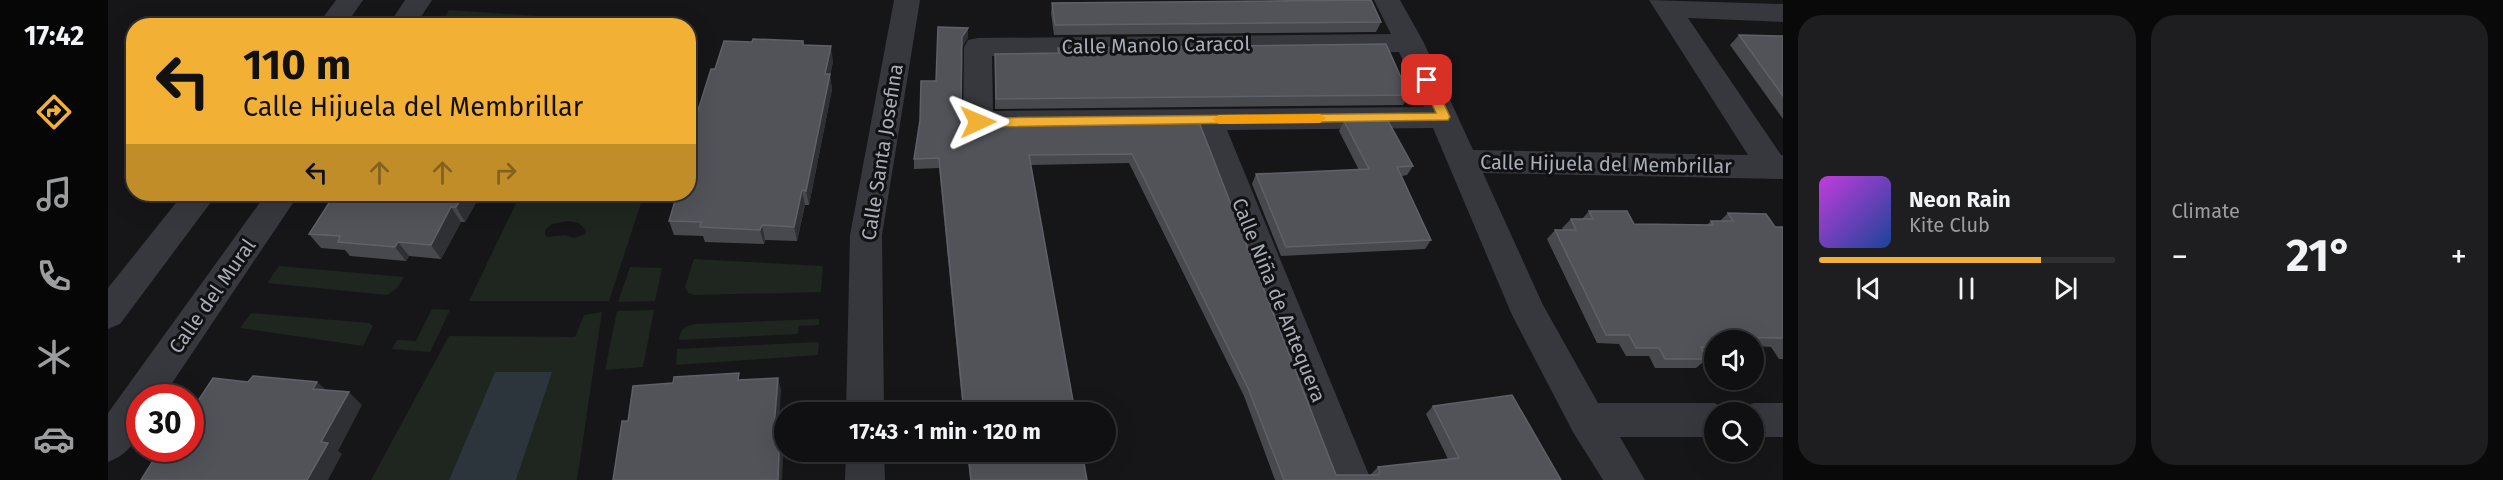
<!DOCTYPE html>
<html lang="en">
<head>
<meta charset="utf-8">
<style>
	:root { --surface:#101012; --page:#1e1e20; --text:#f1f3f6; --muted:#9c9d9f; --line:#303032; --accent:#f2b134 }
	body { margin:0; font-family:"Fira Sans",sans-serif; background:var(--page); color:var(--text); height:100vh; display:flex; flex-direction:column; font-size:22px; white-space:nowrap }
	* { box-sizing:border-box; margin:0 }
	p { font-size:20px; color:var(--muted) }
	.icon { flex:none; width:33px; height:33px; fill:none; stroke:currentColor; stroke-width:2; stroke-linecap:round; stroke-linejoin:round }
	.map { position:relative; flex:1; overflow:hidden }
	.side { display:flex; flex-direction:column; gap:15px; padding:15px; background:#09090a; width:720px }
	.side>* { flex:none }
	.guide { position:absolute; left:18px; top:18px; width:570px; height:183px; border-radius:24px; box-shadow:0 6px 24px #0002,0 0 0 2px var(--line); background:#f2b134; color:#111; overflow:hidden }
	.controls { position:absolute; left:1596px; top:330px; display:grid; gap:12px }
	.controls a { display:grid; place-items:center; width:60px; height:60px; border-radius:50%; background:var(--surface); box-shadow:0 6px 24px #0002,0 0 0 2px var(--line); font-size:30px }
	.speed { position:absolute; left:18px; top:384px; display:flex; gap:12px; font-size:30px; font-weight:700; text-align:center }
	.speed>* { display:grid; place-content:center; width:78px; height:78px; border-radius:50%; background:var(--surface); box-shadow:0 6px 24px #0002,0 0 0 2px var(--line); line-height:1 }
	.speed .limit { border:9px solid #d22; background:#fff; color:#111 }
	.pin { position:absolute; display:grid; place-items:center; width:51px; height:51px; color:#fff; margin:-26px; border-radius:12px; box-shadow:0 3px 9px #0006 }
	.me { position:absolute; width:66px; margin:-33px; rotate:89deg; stroke-linejoin:round; filter:drop-shadow(0 0 4px #0008) }
	.turn { display:flex; align-items:center; gap:21px; height:126px; padding:0 18px; font-size:27px }
	.turn .icon { width:78px; height:78px; stroke-width:2.5 }
	.turn b { display:block; font-size:42px; line-height:51px }
	.lanes { display:flex; align-items:center; height:57px; padding:0 18px; background:#0003; justify-content:center; gap:30px; direction:ltr }
	.lanes .off { opacity:.35 }
	.big { font-size:45px; font-weight:700; line-height:1.1 }
	.side .card { flex:1; display:flex; flex-direction:column; justify-content:center; gap:9px; min-width:0; padding:0 21px; border-radius:24px; background:var(--page) }
	.song { display:flex; align-items:center; gap:18px }
	.cover { width:72px; height:72px; border-radius:9px; background:linear-gradient(135deg,hsl(290 70% 55%),hsl(220 70% 35%)) }
	.played { height:6px; border-radius:3px; background:linear-gradient(90deg,var(--accent) 75%,var(--line) 75%) }
	.keys { display:flex; justify-content:space-around; direction:ltr }
	.heat { display:flex; justify-content:space-between; align-items:center; font-size:33px; direction:ltr }
	.side .tiles { flex:1; display:grid; gap:15px; grid-template-columns:repeat(2,1fr) }
	.trip { position:absolute; left:666px; top:402px; width:342px; height:60px; border-radius:30px; background:var(--surface); box-shadow:0 6px 24px #0002,0 0 0 2px var(--line); font-weight:700; line-height:60px; text-align:center }
	main { display:flex; flex:1; min-height:0 }
	.tabs { display:flex; flex-direction:column; width:108px; justify-content:space-around; align-items:center; background:#060607; color:var(--muted) }
	.tabs .icon { width:42px; height:42px }
	.tabs .current { color:var(--accent) }
	.tabs b { font-size:27px; color:var(--text) }
	.map>svg:first-child { display:block }
	.green { fill:#1e261f; fill-rule:evenodd }
	.water { fill:#2c353c }
	.lines { fill:none; stroke-linecap:round; stroke-linejoin:round }
	.minor { fill:#37383d; fill-rule:evenodd }
	.wall { fill:#47494d }
	.shaded-wall { fill:#2f3033 }
	.building { fill:#525359; stroke:#5f6168; stroke-width:1.5 }
	.route { fill:#f2b134; stroke:#9d7322; stroke-width:1.5 }
	.slow { fill:#f59e0b }
	.labels { text-anchor:middle; dominant-baseline:central; stroke-width:6; stroke-linejoin:round; paint-order:stroke }
	.street-label { font-size:20px; fill:#a8adb8; stroke:#111113 }
</style>
</head>
<body>
<main>
<nav class="tabs">
<b>17:42</b>
<svg class="icon current" aria-label="directions" viewBox="0 0 24 24"><path d="M12 3l9 9-9 9-9-9zM9 14v-3h6M13 9l2 2-2 2"/></svg>
<svg class="icon" aria-label="music" viewBox="0 0 24 24"><path d="M9 18V5l10-2v13"/><circle cx="6" cy="18" r="3"/><circle cx="16" cy="16" r="3"/></svg>
<svg class="icon" aria-label="phone" viewBox="0 0 24 24"><path d="M5 4h4l2 5-3 2q2 4 5 5l2-3 5 2v4C11 20 4 13 5 4z"/></svg>
<svg class="icon" aria-label="climate" viewBox="0 0 24 24"><path d="M12 3v18M4 7l16 10M4 17L20 7"/></svg>
<svg class="icon" aria-label="car" viewBox="0 0 24 24"><path d="M5 17H2v-5l4-1 3-4h7l3 4 3 1v5h-3M9 17h6M6 11h13"/><circle cx="7" cy="17" r="2"/><circle cx="17" cy="17" r="2"/></svg>
</nav>
<div class="map">
<svg width="1675" height="480" viewBox="0 0 1675 480">
	<rect width="100%" height="100%" fill="#161618"/>
	<g class="green">
		<polygon points="341,10 560,25 331,25"/>
		<path d="M411,197l122,6 -32,98h-140zM460,221l11,2 7,7 -1,4 -11,4 -9,-3 -18,2 -2,-3v-4l7,-6z"/>
		<polygon points="586,259 715,266 713,292 586,295 580,293 577,287"/>
		<polygon points="171,266 296,277 289,288 279,295 159,283"/>
		<polygon points="522,267 554,268 547,301 510,302"/>
		<polygon points="324,309 342,310 322,352 284,349 289,340 308,341"/>
		<polygon points="546,310 535,367 497,370 509,311"/>
		<polygon points="494,312 469,480 408,480 443,372 387,372 341,480 263,480 341,336 467,337 476,315"/>
		<polygon points="143,313 261,323 265,326 255,346 132,328"/>
		<path d="M711,319v6l-20,1 -1,8 -119,6c2,-12 5,-13 16,-16z"/>
		<polygon points="711,342 710,355 568,365 569,349"/>
	</g>
	<polygon class="water" points="387,372 444,372 408,480 341,480"/>
	<g class="lines">
		<g class="minor">
			<polygon points="228,0 255,0 237,26 209,26"/>
			<polygon points="297,0 324,0 307,26 280,26"/>
			<polygon points="786,0 812,0 774,235 776,412 738,412 742,235"/>
			<path d="M1266,0h26l24,43 49,107 275,5 -99,-155 134,4v18l-95,-4 93,137h2v24l-300,-6 60,132 55,98h116l13,5 3,4h-16v25h-94l25,43h-42l-30,-48 -61,-117 -79,-187 -206,2 144,350h-40l-134,-350 -219,3 -11,-3 -4,-8 1,-75 4,-7 10,-2 413,-4zM1291,52l25,55 -431,4 -1,-55z"/>
			<polygon points="75,194 109,194 12,324 0,329 0,288"/>
			<path d="M158,194h33l-137,204h-22c0,29 0,52 -32,64v-49z"/>
			<polygon points="1646,403 1675,403 1675,437 1646,437 1646,412 1630,412 1633,408"/>
			<polygon points="738,452 776,452 777,480 737,480"/>
		</g>
	</g>
	<g class="wall">
		<polygon points="1142,2 1273,22 1268,32 946,35 943,13 944,3"/>
		<polygon points="1631,35 1675,36 1675,119 1622,45"/>
		<polygon points="860,38 854,47 853,112 859,122 870,125 1091,122 1228,475 1263,475 1263,474 1270,467 1340,459 1318,414 1325,406 1453,480 1167,480 1136,396 1021,163 922,165 967,412 855,412 831,168 806,169 806,159 828,81"/>
		<polygon points="695,41 696,45 725,61 722,76 724,89 701,205 697,205 689,241 657,240 656,244 597,242 595,236 566,235 561,221 607,69 644,42"/>
		<polygon points="950,48 1301,95 1295,105 887,109 887,54 949,53"/>
		<polygon points="1236,121 1305,166 1299,175 1294,176 1323,240 1317,249 1173,256 1144,184 1148,174 1251,170 1231,131"/>
		<polygon points="373,194 357,222 353,222 333,259 301,256 298,261 242,256 237,250 213,248 201,234 222,200 220,196"/>
		<polygon points="1481,211 1526,224 1599,225 1603,221 1612,221 1620,213 1667,227 1675,227 1675,359 1671,359 1663,347 1646,346 1646,340 1606,340 1606,352 1602,356 1597,356 1599,359 1588,368 1547,368 1541,356 1518,356 1511,344 1489,343 1439,239 1447,230 1455,230 1454,228 1463,219 1474,219"/>
		<polygon points="859,452 974,452 979,480 862,480"/>
	</g>
	<g class="shaded-wall">
		<polygon points="860,28 860,38 854,47 854,37"/>
		<polygon points="723,46 725,61 722,76 724,89 701,205 698,191 717,74"/>
		<polygon points="694,190 697,205 689,241 686,227"/>
		<polygon points="356,194 373,194 357,222 348,207"/>
		<polygon points="343,207 353,222 333,259 323,245"/>
		<polygon points="654,225 657,240 656,244 652,230"/>
		<polygon points="290,242 301,256 298,261 287,247"/>
		<polygon points="670,378 673,390 670,438 666,427"/>
		<polygon points="209,382 223,394 205,389"/>
		<polygon points="241,392 254,405 230,451 234,454 220,480 199,480 213,442"/>
		<polygon points="672,427 676,438 674,480 670,480"/>
	</g>
	<g class="building">
		<polygon points="1263,0 1273,22 947,25 944,3"/>
		<polygon points="830,27 860,28 854,37 853,112 859,122 870,125 1091,122 1228,475 1270,475 1272,472 1270,467 1351,458 1325,406 1404,395 1453,480 1176,480 1140,388 1024,154 921,155 967,412 856,412 831,158 806,159 812,120 813,81 828,81"/>
		<polygon points="1631,35 1675,36 1675,96"/>
		<polygon points="645,39 695,41 695,45 723,46 717,74 722,74 698,191 694,190 686,227 654,225 652,230 592,227 593,222 561,221 569,194 580,194 580,142 603,69 607,69 616,41 644,42"/>
		<polygon points="1278,44 1301,95 888,99 887,54 951,53 950,48"/>
		<polygon points="1236,121 1280,121 1305,166 1289,167 1323,240 1178,247 1148,174 1261,169"/>
		<polygon points="222,194 356,194 348,207 343,207 323,245 290,242 287,247 230,242 232,236 201,234 225,197 220,196"/>
		<polygon points="1481,211 1519,211 1526,224 1605,225 1603,221 1625,221 1620,213 1658,214 1667,227 1675,227 1675,338 1607,337 1609,340 1606,340 1606,347 1593,347 1599,359 1557,359 1551,348 1528,348 1521,335 1498,335 1447,230 1468,230 1463,219 1485,219"/>
		<polygon points="631,373 630,380 670,378 666,427 672,427 670,480 505,480 514,421 520,421 525,386 565,383 566,377"/>
		<polygon points="145,376 209,382 205,389 241,392 213,442 220,443 199,480 33,480 53,448 82,448 82,413 105,378 140,382"/>
		<polygon points="860,452 974,452 979,480 863,480"/>
	</g>
	<polygon class="route" points="1319,76 1325,80 1342,117 1340,120 870,127 864,122 870,118 1328,113 1313,80"/>
	<polygon class="slow" points="1212,114 1218,118 1212,123 1111,124 1104,119 1111,115"/>
	<g class="labels">
		<g class="street-label">
			<text transform="translate(1048 45) rotate(-1)">Calle Manolo Caracol</text>
			<text transform="translate(774 152) rotate(-81)">Calle Santa Josefina</text>
			<text transform="translate(1498 164) rotate(1)">Calle Hijuela del Membrillar</text>
			<text transform="translate(104 296) rotate(-55)">Calle del Mural</text>
			<text transform="translate(1171 300) rotate(68)">Calle Niña de Antequera</text>
		</g>
	</g>
</svg>
<div class="controls">
<a><svg class="icon" aria-label="sound" viewBox="0 0 24 24"><path d="M4 9h4l5-4v14l-5-4H4zM17 9q2 3 0 6"/></svg></a>
<a><svg class="icon" aria-label="search" viewBox="0 0 24 24"><circle cx="10" cy="10" r="6"/><path d="M15 15l6 6"/></svg></a>
</div>
<div class="speed"><div class="limit">30</div></div>
<div class="pin" style="left:1319px;top:80px;background:#d93025"><svg class="icon" aria-label="arrive" viewBox="0 0 24 24"><path d="M6 21V4h12l-3 4 3 4H6"/></svg></div>
<svg class="me" style="left:870px;top:122px" viewBox="-20 -20 40 40"><path d="M0-17L14 15 0 8-14 15z" fill="#f2b134" stroke="#fff" stroke-width="4"/></svg>
<div class="trip">17:43 · 1 min · 120 m</div>
<div class="guide">
<div class="turn"><svg class="icon" aria-label="left" viewBox="0 0 24 24"><path d="M17 20v-9H6M10 6l-5 5 5 5"/></svg><div><b>110 m</b>Calle Hijuela del Membrillar</div></div>
<div class="lanes"><svg class="icon" aria-label="left" viewBox="0 0 24 24"><path d="M17 20v-9H6M10 6l-5 5 5 5"/></svg><svg class="icon off" aria-label="ahead" viewBox="0 0 24 24"><path d="M12 20V5M6 11l6-6 6 6"/></svg><svg class="icon off" aria-label="ahead" viewBox="0 0 24 24"><path d="M12 20V5M6 11l6-6 6 6"/></svg><svg class="icon off" aria-label="right" viewBox="0 0 24 24"><path d="M7 20v-9h11M14 6l5 5-5 5"/></svg></div>
</div>
</div>
<section class="side">
<div class="tiles">
<div class="card">
<div class="song"><i class="cover"></i><div><b>Neon Rain</b><p>Kite Club</p></div></div>
<div class="played"></div>
<div class="keys"><svg class="icon" aria-label="previous" viewBox="0 0 24 24"><path d="M18 5L8 12l10 7zM5 5v14"/></svg><svg class="icon" aria-label="pause" viewBox="0 0 24 24"><path d="M8 5v14M16 5v14"/></svg><svg class="icon" aria-label="next" viewBox="0 0 24 24"><path d="M6 5l10 7-10 7zM19 5v14"/></svg></div>
</div>
<div class="card"><p>Climate</p>
<div class="heat"><a>−</a><b class="big">21°</b><a>+</a></div>
</div>
</div>
</section>
</main>
</body>
</html>
